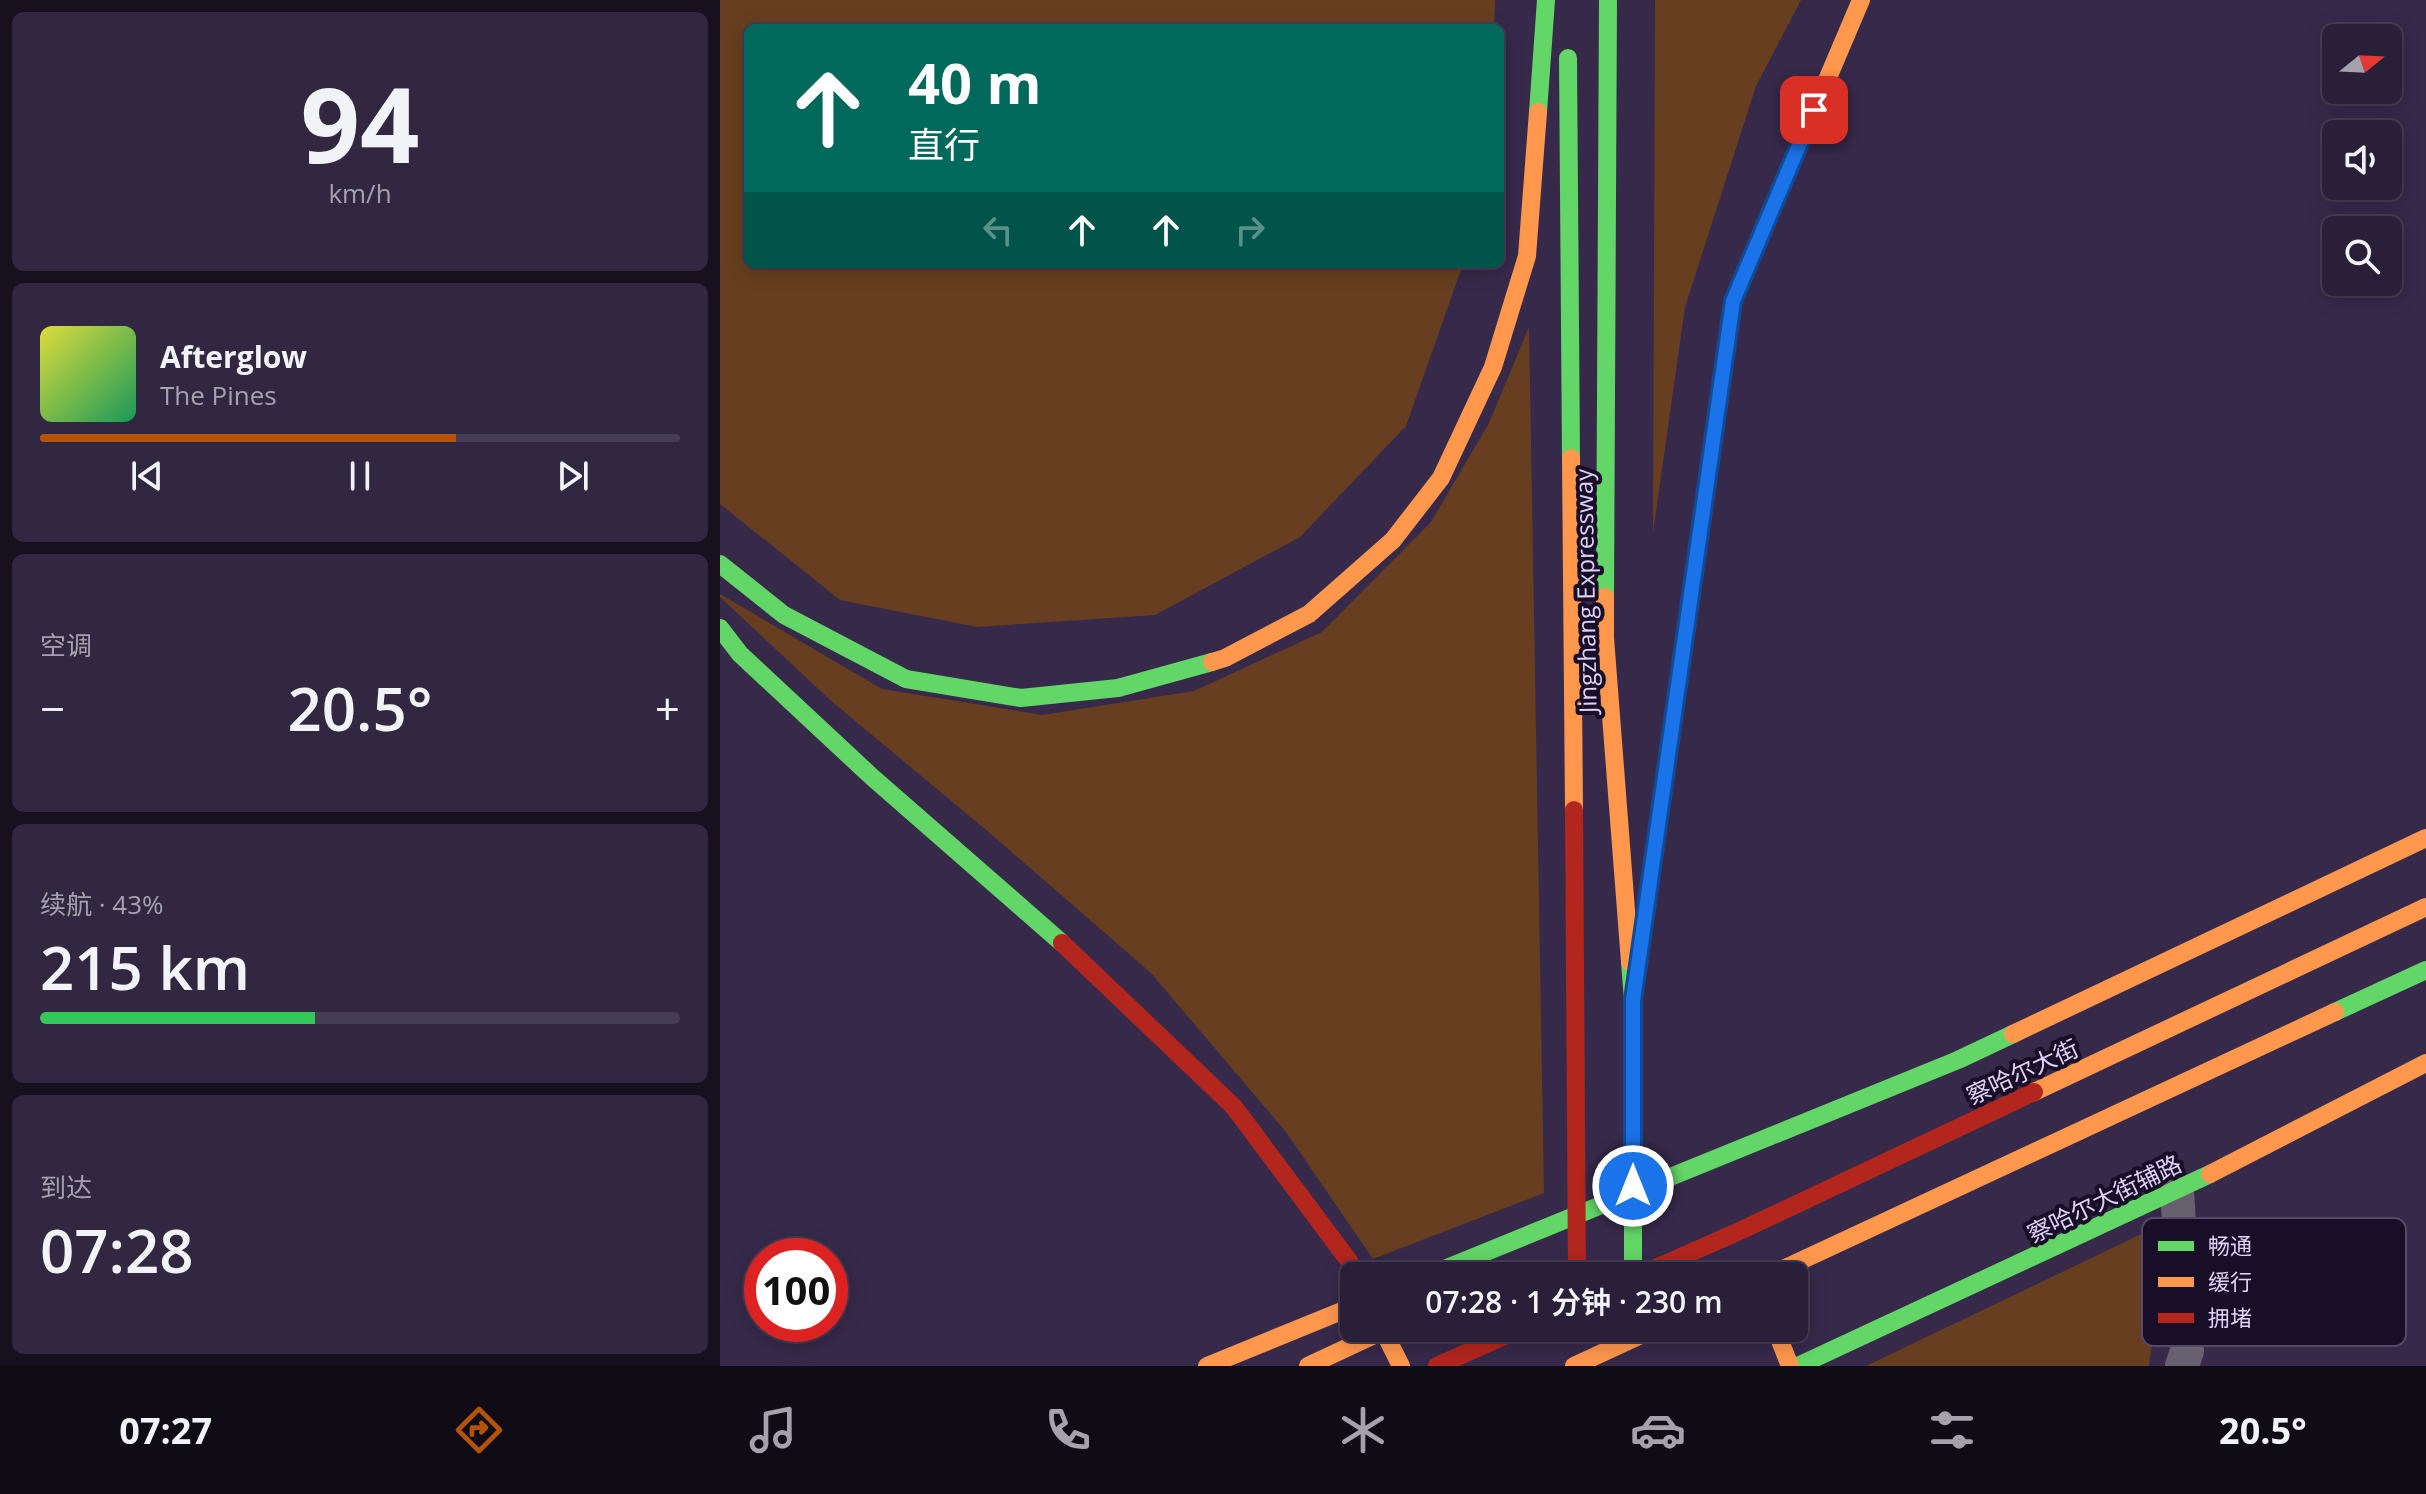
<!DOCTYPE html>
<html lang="zh">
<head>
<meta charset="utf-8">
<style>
	:root { --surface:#291f38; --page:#312740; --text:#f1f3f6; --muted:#a5a2ae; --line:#453d53; --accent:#b45309 }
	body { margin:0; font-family:"Open Sans","Noto Sans SC",sans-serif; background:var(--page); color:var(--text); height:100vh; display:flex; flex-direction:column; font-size:30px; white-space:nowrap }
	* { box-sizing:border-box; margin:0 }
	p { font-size:26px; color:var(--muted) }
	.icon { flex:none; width:44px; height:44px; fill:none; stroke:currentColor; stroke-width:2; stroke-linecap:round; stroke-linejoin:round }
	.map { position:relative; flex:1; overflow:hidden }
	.panel { display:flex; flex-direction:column; gap:12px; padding:12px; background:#17111f; width:720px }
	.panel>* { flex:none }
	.hud { position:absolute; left:24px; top:24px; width:760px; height:244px; border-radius:12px; box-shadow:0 4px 20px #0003,0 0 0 2px var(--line); background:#00695c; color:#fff; overflow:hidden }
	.needle { width:52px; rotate:72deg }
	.fabs { position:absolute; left:1602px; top:24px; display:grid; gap:16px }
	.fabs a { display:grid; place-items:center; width:80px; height:80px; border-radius:12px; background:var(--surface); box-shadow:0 4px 20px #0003,0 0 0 2px var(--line); font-size:40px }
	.speed { position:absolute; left:24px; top:1238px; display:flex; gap:16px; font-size:40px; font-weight:700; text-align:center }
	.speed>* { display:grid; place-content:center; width:104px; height:104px; border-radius:50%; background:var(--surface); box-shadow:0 4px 20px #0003,0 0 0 2px var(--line); line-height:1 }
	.speed .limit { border:12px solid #d22; background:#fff; color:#111 }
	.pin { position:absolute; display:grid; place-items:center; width:68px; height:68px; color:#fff; margin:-34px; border-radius:16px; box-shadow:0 4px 12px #0006 }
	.me { position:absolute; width:88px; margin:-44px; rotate:0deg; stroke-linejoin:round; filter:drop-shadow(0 0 6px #0008) }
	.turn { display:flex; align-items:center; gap:28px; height:168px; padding:0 32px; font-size:36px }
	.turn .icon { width:104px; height:104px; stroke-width:2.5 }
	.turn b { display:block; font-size:56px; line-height:68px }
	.lanes { display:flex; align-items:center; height:76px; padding:0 32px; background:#0003; justify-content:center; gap:40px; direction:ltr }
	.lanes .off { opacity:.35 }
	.big { font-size:60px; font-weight:600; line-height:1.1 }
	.panel .card { flex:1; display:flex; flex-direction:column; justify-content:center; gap:12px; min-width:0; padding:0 28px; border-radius:12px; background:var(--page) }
	.panel .dial { align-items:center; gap:0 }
	.dial b { font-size:104px; line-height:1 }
	.song { display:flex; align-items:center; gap:24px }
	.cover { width:96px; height:96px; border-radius:12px; background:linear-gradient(135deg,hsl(60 70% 55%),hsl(150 70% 35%)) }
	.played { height:8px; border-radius:4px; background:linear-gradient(90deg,var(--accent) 65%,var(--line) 65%) }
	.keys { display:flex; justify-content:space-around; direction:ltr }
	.heat { display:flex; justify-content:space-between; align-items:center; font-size:44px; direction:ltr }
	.charge { height:12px; border-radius:6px; background:linear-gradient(90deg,#34c759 43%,var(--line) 0) }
	.trip { position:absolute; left:620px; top:1262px; width:468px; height:80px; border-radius:12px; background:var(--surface); box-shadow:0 4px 20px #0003,0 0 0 2px var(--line); font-weight:600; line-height:80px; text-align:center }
	.tab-bar { display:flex; height:128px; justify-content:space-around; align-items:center; background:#100c16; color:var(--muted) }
	.tab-bar .icon { width:56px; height:56px }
	.tab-bar .current { color:var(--accent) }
	.tab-bar b { font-size:36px; color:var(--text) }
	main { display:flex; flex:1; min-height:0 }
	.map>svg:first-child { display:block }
	.green { fill:#673f20 }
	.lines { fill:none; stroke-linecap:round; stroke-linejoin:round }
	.street { stroke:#67616f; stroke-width:34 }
	.fast { stroke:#63d668; stroke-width:18 }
	.slow { stroke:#ff974d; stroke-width:18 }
	.jam { stroke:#b3261e; stroke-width:18 }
	.route-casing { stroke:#114b97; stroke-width:20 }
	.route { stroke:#1a73e8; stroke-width:14 }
	.labels { text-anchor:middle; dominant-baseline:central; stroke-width:8; stroke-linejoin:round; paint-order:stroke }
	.street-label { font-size:24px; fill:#dfd2f8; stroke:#190e28 }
	.key { fill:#190e28; stroke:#544966; stroke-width:2 }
	.key-label { font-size:22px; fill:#dfd2f8 }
</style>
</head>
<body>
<main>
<section class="panel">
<div class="card dial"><b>94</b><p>km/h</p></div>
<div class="card">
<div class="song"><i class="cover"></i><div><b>Afterglow</b><p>The Pines</p></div></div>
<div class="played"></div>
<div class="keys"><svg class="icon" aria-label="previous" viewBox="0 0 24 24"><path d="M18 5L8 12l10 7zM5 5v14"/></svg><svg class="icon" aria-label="pause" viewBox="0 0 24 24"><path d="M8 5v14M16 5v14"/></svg><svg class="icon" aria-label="next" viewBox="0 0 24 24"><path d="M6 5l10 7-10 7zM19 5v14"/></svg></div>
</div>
<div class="card"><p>空调</p>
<div class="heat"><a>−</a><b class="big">20.5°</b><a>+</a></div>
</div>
<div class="card"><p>续航 · 43%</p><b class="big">215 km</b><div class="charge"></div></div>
<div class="card"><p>到达</p><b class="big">07:28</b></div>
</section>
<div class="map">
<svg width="1706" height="1366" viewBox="0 0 1706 1366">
	<rect width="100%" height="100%" fill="#37294a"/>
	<g class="green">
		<polygon points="0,0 775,0 774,28 28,28 28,264 743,264 686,426 580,537 435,615 257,627 120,600 0,504"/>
		<polygon points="935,0 1081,0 1036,86 965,307 933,533"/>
		<polygon points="809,327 824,1193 653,1259 566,1132 431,973 271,834 110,700 0,597 0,594 162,689 322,715 474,691 602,632 711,522 769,423"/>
		<polygon points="1434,1228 1437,1304 1429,1366 1146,1366"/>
	</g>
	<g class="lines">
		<polyline class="street" points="1457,1191 1467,1351 1462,1366"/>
		<g class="fast">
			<polyline points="848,58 851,458"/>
			<polyline points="818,112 826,0"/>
			<polyline points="0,564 64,615 186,679 301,698 398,688 492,662"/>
			<polyline points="885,597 888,0"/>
			<polyline points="0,628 20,654 152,777 342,943"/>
			<polyline points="910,962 913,1000 913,1276"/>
			<polyline points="1615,1012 1706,970"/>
			<polyline points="707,1276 1238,1060 1293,1034"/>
			<polyline points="1078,1366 1490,1174"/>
		</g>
		<g class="slow">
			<polyline points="851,458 854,810"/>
			<polyline points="885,597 885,638 910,962"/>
			<polyline points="964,644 1013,301 1141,0"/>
			<polyline points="492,662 505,658 589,614 673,540 721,478 773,367 807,256 818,112"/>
			<polyline points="1293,1034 1706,838"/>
			<polyline points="1314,1092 1706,907"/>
			<polyline points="1490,1174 1706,1063"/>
			<polyline points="1048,1276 1615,1012"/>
			<polyline points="662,1328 681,1366"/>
			<polyline points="1055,1328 1070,1366"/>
			<polyline points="487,1366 634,1306"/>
			<polyline points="588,1366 669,1328"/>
			<polyline points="854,1366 936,1328"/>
		</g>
		<g class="jam">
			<polyline points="854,810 857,1276"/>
			<polyline points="925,918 964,644"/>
			<polyline points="342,943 514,1107 629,1261 636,1276"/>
			<polyline points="918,1276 1024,1229 1314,1092"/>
			<polyline points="717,1366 802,1328"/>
		</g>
	</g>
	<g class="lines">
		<g class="route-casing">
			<polyline id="route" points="913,1186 913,1000 1013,301 1094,110"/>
		</g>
		<use href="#route" class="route"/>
	</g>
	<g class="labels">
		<g class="street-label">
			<text transform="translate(865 591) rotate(-91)">Jingzhang Expressway</text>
			<text transform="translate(1302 1071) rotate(-25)">察哈尔大街</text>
			<text transform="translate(1384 1198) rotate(-26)">察哈尔大街辅路</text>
		</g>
	</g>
	<rect x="1422" y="1218" width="264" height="128" rx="12" class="key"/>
	<rect x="1438" y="1241" width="36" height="10" fill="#63d668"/>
	<rect x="1438" y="1277" width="36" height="10" fill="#ff974d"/>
	<rect x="1438" y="1313" width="36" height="10" fill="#b3261e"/>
	<g class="key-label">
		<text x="1488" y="1254">畅通</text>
		<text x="1488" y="1290">缓行</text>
		<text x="1488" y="1326">拥堵</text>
	</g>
</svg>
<div class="fabs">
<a><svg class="needle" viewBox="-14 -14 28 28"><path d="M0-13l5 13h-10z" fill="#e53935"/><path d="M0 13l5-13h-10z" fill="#a5a2ae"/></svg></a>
<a><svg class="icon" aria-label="sound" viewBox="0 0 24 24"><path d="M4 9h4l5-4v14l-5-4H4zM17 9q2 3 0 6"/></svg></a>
<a><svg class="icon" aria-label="search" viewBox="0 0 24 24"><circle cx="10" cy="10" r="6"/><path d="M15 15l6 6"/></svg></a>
</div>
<div class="speed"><div class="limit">100</div></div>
<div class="pin" style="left:1094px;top:110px;background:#d93025"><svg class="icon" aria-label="arrive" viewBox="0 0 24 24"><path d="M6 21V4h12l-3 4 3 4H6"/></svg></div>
<svg class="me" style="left:913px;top:1186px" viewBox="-20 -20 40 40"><circle r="17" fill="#1a73e8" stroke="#fff" stroke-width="3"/><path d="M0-11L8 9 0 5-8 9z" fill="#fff"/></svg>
<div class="trip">07:28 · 1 分钟 · 230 m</div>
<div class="hud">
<div class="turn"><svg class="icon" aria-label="ahead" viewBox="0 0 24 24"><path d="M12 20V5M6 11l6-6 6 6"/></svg><div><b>40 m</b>直行</div></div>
<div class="lanes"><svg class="icon off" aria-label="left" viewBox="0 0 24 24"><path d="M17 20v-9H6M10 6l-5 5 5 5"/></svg><svg class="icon" aria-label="ahead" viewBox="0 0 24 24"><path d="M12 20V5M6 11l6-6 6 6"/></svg><svg class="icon" aria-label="ahead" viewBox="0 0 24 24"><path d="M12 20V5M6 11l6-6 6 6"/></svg><svg class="icon off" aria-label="right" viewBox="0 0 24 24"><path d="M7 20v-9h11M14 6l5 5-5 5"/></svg></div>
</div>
</div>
</main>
<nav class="tab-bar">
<b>07:27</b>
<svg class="icon current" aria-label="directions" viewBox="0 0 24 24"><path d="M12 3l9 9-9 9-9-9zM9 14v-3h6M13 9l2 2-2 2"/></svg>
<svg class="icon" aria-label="music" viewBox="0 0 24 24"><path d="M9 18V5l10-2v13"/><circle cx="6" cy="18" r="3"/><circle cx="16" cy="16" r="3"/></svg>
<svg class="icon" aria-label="phone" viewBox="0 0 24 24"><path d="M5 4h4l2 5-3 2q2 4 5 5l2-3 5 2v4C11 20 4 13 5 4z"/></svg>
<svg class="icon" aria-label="climate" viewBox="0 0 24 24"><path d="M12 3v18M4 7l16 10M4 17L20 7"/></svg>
<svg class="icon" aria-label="car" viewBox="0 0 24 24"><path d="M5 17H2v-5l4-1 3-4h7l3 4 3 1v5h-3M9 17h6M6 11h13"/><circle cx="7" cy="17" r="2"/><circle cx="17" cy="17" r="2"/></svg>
<svg class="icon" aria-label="filters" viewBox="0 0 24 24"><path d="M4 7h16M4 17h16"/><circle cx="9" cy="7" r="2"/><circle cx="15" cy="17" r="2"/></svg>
<b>20.5°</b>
</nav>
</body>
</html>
